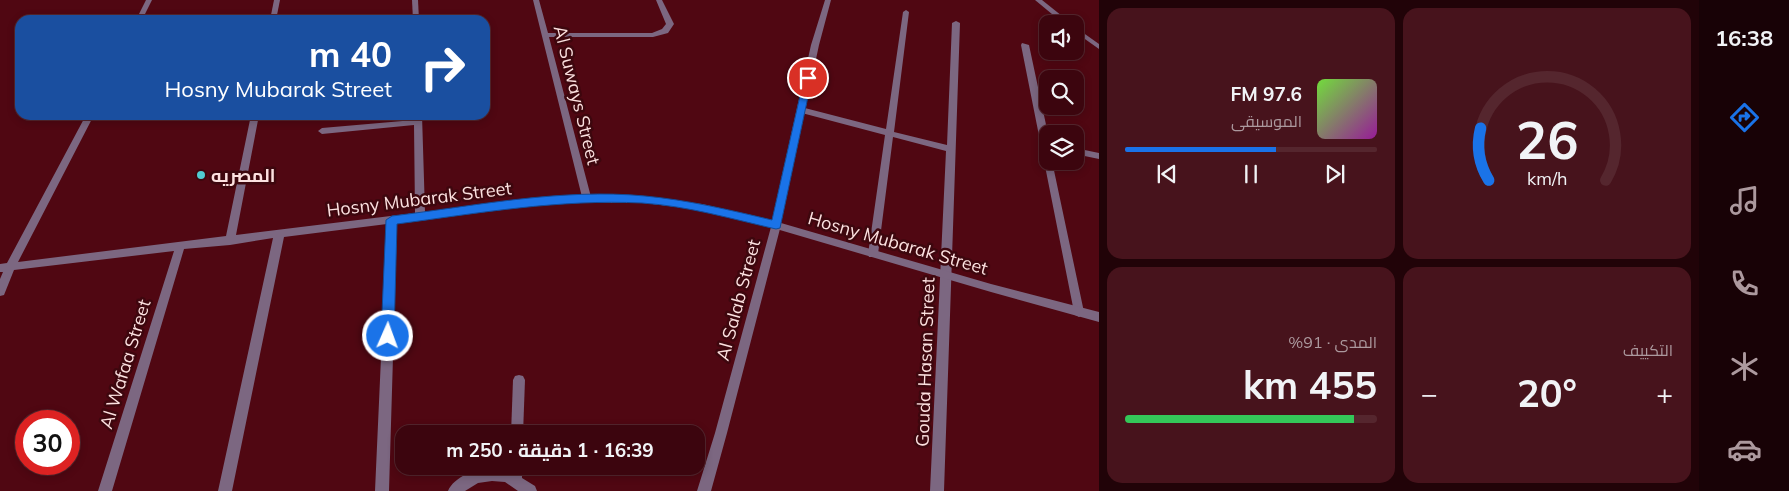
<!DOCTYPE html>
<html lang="ar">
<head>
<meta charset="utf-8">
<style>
	:root { --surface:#3c050e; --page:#47131c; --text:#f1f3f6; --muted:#ac999e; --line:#55262e; --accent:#1a73e8 }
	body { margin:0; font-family:Mulish,Cairo,sans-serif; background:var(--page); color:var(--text); direction:rtl; height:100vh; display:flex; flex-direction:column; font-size:19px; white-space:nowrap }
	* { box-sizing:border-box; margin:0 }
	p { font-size:16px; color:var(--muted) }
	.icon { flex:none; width:28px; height:28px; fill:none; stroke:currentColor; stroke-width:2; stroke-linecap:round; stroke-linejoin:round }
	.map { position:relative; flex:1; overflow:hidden; direction:ltr }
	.panel { display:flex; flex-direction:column; gap:8px; padding:8px; background:#210308; width:600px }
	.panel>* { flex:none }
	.guide { position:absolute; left:15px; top:15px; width:475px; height:105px; border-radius:15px; box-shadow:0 2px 8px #0003,0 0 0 1px var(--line); direction:rtl; background:#1a4fa0; color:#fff; overflow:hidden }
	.controls { position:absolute; left:1039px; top:15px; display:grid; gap:10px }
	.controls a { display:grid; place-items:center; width:45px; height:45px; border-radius:10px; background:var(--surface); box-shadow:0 2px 8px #0003,0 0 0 1px var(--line); font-size:25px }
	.speed { position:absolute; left:15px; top:410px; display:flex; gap:10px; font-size:25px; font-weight:700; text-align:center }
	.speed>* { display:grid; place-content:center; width:65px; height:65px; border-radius:50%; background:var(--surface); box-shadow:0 2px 8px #0003,0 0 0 1px var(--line); line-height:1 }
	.speed .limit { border:8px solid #d22; background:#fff; color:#111 }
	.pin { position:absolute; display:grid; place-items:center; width:42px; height:42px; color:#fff; margin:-21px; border:2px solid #fff; border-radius:50%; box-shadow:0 1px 5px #0007 }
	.me { position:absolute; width:55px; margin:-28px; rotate:2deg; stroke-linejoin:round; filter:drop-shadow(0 0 4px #0008) }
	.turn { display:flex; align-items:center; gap:18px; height:105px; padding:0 15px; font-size:22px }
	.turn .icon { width:65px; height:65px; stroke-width:2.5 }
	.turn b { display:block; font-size:35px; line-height:42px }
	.big { font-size:38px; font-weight:700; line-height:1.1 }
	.panel .card { flex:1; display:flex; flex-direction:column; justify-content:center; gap:8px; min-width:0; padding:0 18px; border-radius:15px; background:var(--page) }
	.panel .dial { align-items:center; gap:0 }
	.dial svg { height:130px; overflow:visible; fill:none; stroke:var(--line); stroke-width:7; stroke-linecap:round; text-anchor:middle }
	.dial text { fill:var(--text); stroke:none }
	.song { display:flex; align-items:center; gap:15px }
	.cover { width:60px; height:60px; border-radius:8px; background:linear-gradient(135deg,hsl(100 70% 55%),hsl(300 70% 35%)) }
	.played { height:5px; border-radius:2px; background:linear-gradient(90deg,var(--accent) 60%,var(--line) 60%) }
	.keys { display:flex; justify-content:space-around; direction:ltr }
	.heat { display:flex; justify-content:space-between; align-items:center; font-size:28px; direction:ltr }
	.charge { height:8px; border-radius:4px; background:linear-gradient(90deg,#34c759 91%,var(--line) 0) }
	.panel .tiles { flex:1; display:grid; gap:8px; grid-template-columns:repeat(2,1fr) }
	.trip { position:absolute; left:395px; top:425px; width:310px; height:50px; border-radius:15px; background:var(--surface); box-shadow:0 2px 8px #0003,0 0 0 1px var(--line); font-weight:700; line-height:50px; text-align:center; direction:rtl }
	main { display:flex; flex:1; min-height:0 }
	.dock { display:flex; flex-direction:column; width:90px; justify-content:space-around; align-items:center; background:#180206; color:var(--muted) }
	.dock .icon { width:35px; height:35px }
	.dock .active { color:var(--accent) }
	.dock b { font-size:22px; color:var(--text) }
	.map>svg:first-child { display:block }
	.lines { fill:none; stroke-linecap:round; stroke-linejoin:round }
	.minor { fill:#7c6781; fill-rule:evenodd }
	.tertiary { fill:#7c6781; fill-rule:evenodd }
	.route { fill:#1a73e8; stroke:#114b97 }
	.poi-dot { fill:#51ccd2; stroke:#3d070e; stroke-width:2 }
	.labels { text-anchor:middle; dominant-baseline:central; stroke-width:5; stroke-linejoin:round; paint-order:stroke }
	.street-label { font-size:18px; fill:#fce1e0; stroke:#3d070e }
	.poi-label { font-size:18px; font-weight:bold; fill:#fce1e0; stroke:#3d070e; text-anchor:start }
</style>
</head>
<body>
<main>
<nav class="dock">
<b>16:38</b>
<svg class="icon active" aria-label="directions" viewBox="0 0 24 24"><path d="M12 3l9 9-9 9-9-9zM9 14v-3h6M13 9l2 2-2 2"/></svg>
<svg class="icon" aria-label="music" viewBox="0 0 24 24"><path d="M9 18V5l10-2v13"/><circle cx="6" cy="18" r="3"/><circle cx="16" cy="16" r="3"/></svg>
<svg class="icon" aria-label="phone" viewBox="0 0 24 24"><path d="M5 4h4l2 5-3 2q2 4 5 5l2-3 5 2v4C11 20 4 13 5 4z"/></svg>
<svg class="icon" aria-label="climate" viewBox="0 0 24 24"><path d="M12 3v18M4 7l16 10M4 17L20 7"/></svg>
<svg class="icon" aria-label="car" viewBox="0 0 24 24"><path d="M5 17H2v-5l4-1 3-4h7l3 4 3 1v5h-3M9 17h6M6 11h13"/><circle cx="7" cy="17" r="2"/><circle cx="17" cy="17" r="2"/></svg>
</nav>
<section class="panel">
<div class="tiles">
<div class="card dial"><svg viewBox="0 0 100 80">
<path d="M14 69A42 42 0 1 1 86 69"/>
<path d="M14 69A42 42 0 0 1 9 37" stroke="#1a73e8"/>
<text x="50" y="56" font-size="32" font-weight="700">26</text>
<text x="50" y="72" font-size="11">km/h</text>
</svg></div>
<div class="card">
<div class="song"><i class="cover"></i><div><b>97.6 FM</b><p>الموسيقى</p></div></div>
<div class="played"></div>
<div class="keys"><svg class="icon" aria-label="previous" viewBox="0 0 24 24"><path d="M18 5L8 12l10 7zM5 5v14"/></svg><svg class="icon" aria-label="pause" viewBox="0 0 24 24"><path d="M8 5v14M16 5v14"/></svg><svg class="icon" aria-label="next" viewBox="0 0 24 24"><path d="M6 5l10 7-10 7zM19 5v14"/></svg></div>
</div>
<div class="card"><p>التكييف</p>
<div class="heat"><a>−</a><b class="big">20°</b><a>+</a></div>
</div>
<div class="card"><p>المدى · 91%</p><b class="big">455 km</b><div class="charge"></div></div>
</div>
</section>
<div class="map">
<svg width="1099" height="491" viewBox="0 0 1099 491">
	<rect width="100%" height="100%" fill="#500712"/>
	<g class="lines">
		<g class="minor">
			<polygon points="146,0 152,0 142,20 136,20"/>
			<polygon points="274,0 280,0 276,20 270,20"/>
			<polygon points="412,0 418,0 419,20 413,20"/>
			<polygon points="533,0 539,0 548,33 652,33 662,29 666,24 656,0 662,0 674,24 668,33 653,37 549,37 591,197 644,197 702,204 776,221 781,225 727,433 711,491 697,491 715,433 771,227 702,210 644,203 553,203 397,223 389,491 375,491 387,224 284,237 232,491 218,491 273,238 230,245 184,249 112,491 98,491 174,251 14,270 4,295 0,296 0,279 3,272 0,272 0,264 7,263 86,115 94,115 18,262 226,236 251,115 259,115 236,235 415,213 414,125 322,134 318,131 322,128 414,120 414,115 422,115 425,212 553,197 582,197"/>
			<polygon points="1035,0 1042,0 1072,24 1064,24"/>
			<polygon points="906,10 909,12 894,132 947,145 952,23 956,21 960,23 944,491 930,491 946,151 893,137 878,254 877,257 869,257 868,254 885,135 798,112 797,110 801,107 886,129 903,12"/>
			<polygon points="1075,27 1099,44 1099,49 1075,32"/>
			<polygon points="1022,43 1029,45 1048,134 1048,161 1052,161 1084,312 1083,315 1079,317 1075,315 1074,312 1021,45"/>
			<polygon points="1075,148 1099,153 1099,159 1075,154"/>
			<polygon points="519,375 523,376 525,380 523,434 511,434 513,380 515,376"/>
			<path d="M509,466h13v12l13,8 2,5h-19l-13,-9 -13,-1 -14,2 -13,8h-17c8,-19 43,-27 61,-20z"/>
		</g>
		<polygon class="tertiary" points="825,0 831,0 819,45 781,223 991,284 1099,312 1099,322 991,292 773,228 771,225 811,45"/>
	</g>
	<path class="route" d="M808,75l4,3 -32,150 -4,1c-44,-10 -88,-23 -134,-26 -82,-4 -163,10 -245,21l-3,112 -6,6 -5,-2 -2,-4 5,-116 6,-4c83,-10 169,-28 253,-20 43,4 85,14 127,24l32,-142z"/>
	<circle class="poi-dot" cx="201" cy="175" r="5"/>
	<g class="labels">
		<g class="street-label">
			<text transform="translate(577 95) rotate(76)">Al Suways Street</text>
			<text transform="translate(419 199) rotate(-7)">Hosny Mubarak Street</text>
			<text transform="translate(898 243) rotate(16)">Hosny Mubarak Street</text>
			<text transform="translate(738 300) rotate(-75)">Al Salab Street</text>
			<text transform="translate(925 362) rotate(-88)">Gouda Hasan Street</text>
			<text transform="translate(125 364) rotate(-73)">Al Wafaa Street</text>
		</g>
		<g class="poi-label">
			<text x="211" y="175">المصريه</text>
		</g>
	</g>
</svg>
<div class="controls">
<a><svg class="icon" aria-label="sound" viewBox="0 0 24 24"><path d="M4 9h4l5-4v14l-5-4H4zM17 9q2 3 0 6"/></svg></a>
<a><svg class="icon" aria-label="search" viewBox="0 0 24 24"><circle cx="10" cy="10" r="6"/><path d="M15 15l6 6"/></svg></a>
<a><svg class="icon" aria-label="layers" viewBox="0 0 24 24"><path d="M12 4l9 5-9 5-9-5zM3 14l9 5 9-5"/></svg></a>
</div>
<div class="speed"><div class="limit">30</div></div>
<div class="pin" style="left:808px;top:78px;background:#d93025"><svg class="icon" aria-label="arrive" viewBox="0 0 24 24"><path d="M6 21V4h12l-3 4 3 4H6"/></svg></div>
<svg class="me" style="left:388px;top:336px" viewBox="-20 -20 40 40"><circle r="17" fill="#1a73e8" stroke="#fff" stroke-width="3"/><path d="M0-11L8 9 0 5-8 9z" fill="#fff"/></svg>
<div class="trip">16:39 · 1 دقيقة · 250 m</div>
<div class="guide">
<div class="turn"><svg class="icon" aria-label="right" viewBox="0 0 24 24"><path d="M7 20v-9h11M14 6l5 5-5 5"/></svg><div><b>40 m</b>Hosny Mubarak Street</div></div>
</div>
</div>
</main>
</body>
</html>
